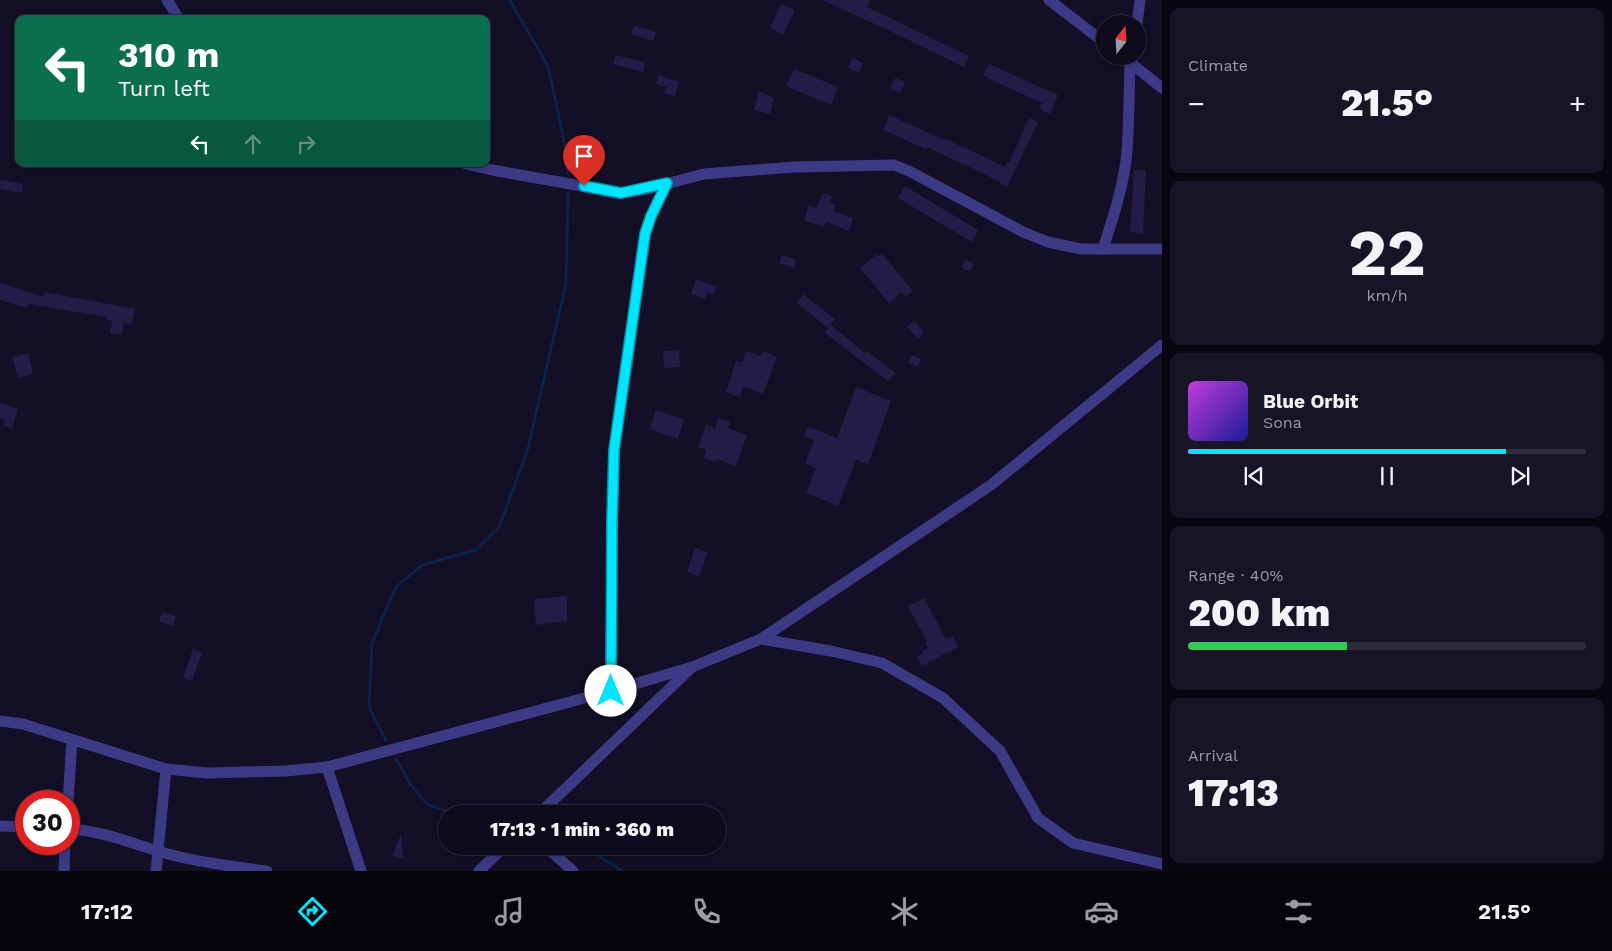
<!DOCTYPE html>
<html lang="en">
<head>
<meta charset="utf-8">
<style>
	:root { --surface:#0e0b1c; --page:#171425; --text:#f1f3f6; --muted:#9b9ba3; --line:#2e2b3b; --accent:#00e5ff }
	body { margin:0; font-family:"Work Sans",sans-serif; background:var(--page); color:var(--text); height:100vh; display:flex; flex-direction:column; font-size:19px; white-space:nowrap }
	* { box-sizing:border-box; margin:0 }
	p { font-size:16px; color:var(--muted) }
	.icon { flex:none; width:28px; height:28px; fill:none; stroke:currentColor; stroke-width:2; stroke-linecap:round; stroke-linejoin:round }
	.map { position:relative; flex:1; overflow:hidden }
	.side { display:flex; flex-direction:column; gap:8px; padding:8px; background:#08060f; width:450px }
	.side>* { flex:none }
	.hud { position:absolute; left:15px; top:15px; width:475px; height:152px; border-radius:10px; box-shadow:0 2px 12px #0003,0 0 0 1px var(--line); background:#0b6e4f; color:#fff; overflow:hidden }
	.needle { width:32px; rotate:18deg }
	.fabs { position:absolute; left:1096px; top:15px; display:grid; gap:10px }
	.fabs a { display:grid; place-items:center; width:50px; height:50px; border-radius:50%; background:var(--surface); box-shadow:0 2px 12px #0003,0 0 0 1px var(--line); font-size:25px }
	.speed { position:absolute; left:15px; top:790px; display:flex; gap:10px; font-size:25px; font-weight:700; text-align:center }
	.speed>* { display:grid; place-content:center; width:65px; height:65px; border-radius:50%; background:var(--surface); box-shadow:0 2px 12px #0003,0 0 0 1px var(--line); line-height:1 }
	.speed .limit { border:8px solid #d22; background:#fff; color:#111 }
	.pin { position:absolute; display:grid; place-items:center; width:42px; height:42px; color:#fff; margin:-51px -21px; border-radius:50% 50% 50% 0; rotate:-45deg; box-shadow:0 0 5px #0007 }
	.pin .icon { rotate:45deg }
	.me { position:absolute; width:55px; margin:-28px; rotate:0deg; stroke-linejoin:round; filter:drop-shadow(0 0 4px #0008) }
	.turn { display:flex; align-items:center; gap:18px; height:105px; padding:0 20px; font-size:22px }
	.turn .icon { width:65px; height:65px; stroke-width:2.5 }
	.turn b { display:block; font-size:35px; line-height:42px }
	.lanes { display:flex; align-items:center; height:48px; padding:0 20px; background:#0003; justify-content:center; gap:25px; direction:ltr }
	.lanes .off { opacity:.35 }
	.big { font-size:38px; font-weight:800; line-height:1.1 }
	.side .tile { flex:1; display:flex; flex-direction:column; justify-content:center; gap:8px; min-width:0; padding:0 18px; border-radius:10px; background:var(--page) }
	.side .dial { align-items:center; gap:0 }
	.dial b { font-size:65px; line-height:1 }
	.song { display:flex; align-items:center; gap:15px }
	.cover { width:60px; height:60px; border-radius:8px; background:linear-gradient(135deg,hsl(290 70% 55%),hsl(240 70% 35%)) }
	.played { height:5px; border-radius:2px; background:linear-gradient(90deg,var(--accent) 80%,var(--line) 80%) }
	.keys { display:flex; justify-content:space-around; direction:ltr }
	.heat { display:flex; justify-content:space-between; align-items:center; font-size:28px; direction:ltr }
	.charge { height:8px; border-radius:4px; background:linear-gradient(90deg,#34c759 40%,var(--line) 0) }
	.trip { position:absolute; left:438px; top:805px; width:288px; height:50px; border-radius:25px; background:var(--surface); box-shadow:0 2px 12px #0003,0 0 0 1px var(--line); font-weight:800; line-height:50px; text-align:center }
	.menu { display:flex; height:80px; justify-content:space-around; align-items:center; background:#06040b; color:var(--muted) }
	.menu .icon { width:35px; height:35px }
	.menu .active { color:var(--accent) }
	.menu b { font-size:22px; color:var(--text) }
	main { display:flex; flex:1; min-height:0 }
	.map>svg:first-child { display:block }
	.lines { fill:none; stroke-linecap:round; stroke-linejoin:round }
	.stream { stroke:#0c2248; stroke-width:3 }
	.building { fill:#241b47 }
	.minor { stroke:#3d3a85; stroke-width:11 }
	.route-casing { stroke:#0095a6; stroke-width:12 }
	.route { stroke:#00e5ff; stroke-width:9 }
</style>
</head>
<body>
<main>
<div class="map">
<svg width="1162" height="871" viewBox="0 0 1162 871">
	<rect width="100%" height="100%" fill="#130f26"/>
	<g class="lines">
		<g class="stream">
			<polyline points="510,0 548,66 568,159 568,174"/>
			<polyline points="386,740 369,707 372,643 396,587 422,565 476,550 499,527 527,452 566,284 568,193"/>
			<polyline points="396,759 410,784 428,805 457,814"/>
			<polyline points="584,846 622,871"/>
		</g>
	</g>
	<g class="building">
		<polygon points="822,0 870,0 867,7 969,56 964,67 886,29"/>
		<polygon points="781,4 795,10 783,35 770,28"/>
		<polygon points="634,26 656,32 653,41 631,34"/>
		<polygon points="615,55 645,62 643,72 613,64"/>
		<polygon points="853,58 863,63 859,73 848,68"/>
		<polygon points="989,64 1058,95 1050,114 1039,109 1042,103 983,76"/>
		<polygon points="794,69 838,87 831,105 786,86"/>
		<polygon points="659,75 679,82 675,96 664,93 666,87 656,84"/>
		<polygon points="895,78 905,82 900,93 890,88"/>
		<polygon points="759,91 774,98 770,114 754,110"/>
		<polygon points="889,115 945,140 946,139 1005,167 1007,162 1009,163 1028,120 1029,121 1031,118 1038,122 1007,187 1000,184 1001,182 927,147 926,149 883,130"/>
		<polygon points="1134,170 1146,170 1143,234 1130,232"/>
		<polygon points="0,180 23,184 22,193 0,189"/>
		<polygon points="905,186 978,230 972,242 898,198"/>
		<polygon points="822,193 832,196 830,203 836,204 833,211 853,218 849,231 826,222 824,227 804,220 809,205 817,208"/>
		<polygon points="877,254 879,256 882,254 913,291 906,297 902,292 889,303 860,268"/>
		<polygon points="782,255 796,260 794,268 779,263"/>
		<polygon points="966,259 974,264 969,272 961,267"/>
		<polygon points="696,279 717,287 714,295 707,293 705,299 691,294"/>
		<polygon points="0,283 44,297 45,292 135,309 132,324 124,323 122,335 110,333 112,321 107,320 107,317 28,304 27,308 0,300"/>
		<polygon points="803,294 835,319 828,328 797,303"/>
		<polygon points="914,321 924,332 918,339 907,327"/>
		<polygon points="831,325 865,353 867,351 895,373 888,381 825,333"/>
		<polygon points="679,350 680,367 664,368 663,351"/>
		<polygon points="746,351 761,356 763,351 777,357 763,394 743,386 740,397 726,392 736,361 742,363"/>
		<polygon points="28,353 33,374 18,378 12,357"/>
		<polygon points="912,355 921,359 918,367 908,363"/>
		<polygon points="856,387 891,401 868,464 856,460 838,506 806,493 816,468 805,463 814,440 804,436 808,427 837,438"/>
		<polygon points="0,403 18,409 12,428 3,426 5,420 0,418"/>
		<polygon points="656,410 684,419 678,439 649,429"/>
		<polygon points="718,418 730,422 728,428 747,435 736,466 717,459 716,462 704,458 706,450 698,447 706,424 715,428"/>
		<polygon points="695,548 708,552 699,577 687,572"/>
		<polygon points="567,596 567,621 536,625 534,599"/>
		<polygon points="924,598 946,639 953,636 958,647 922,666 917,657 923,654 922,651 928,648 925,643 927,642 908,606"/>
		<polygon points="162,612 176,616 173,626 159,621"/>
		<polygon points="193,649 202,652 192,681 183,678"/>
		<polygon points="401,834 403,858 392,856"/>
	</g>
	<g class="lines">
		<g class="minor">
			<polyline points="167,0 179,19"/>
			<polyline points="1049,0 1105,43"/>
			<polyline points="1137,24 1140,0"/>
			<polyline points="1122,56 1162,88"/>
			<polyline points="466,164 492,170 621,193 647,189 704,174 794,167 894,165 909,171 1023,232 1048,242 1081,249 1162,249"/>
			<path d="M1103,249c10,-31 21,-64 24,-97 2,-30 2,-60 3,-89l3,-7"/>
			<polyline points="761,639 831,651 882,663 943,698 1000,751 1038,818 1073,843 1162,864"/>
			<polyline points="611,691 612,521 614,450 645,234 651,216 667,183"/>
			<polyline points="0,721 23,724 166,769 207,773 286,771 327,767 611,691 692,667 761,639 991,485 1162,345"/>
			<polyline points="327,767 361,871"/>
			<polyline points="68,801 72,740"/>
			<polyline points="539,814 691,668"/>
			<polyline points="0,826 26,827"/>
			<path d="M69,829c37,2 68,17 103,26 31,8 63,12 95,16"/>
			<polyline points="545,846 573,871"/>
			<polyline points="64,871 65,844"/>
			<polyline points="156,871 166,769"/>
			<polyline points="479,871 505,846"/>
		</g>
	</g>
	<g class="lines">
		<g class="route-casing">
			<polyline id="route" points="584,186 621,193 667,183 651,216 645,234 614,450 612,521 611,691"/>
		</g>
		<use href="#route" class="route"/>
	</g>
</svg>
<div class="fabs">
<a><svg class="needle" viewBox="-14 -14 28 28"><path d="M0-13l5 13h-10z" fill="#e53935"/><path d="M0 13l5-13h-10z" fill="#9b9ba3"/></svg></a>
</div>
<div class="speed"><div class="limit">30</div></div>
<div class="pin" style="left:584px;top:186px;background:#d93025"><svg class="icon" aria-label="arrive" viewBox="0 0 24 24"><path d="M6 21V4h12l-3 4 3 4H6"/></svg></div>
<svg class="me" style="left:611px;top:691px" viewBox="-20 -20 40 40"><circle r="19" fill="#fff"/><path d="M0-13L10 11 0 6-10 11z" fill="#00e5ff"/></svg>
<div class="trip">17:13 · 1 min · 360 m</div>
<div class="hud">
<div class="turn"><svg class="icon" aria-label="left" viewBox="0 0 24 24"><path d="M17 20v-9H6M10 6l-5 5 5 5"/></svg><div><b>310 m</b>Turn left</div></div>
<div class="lanes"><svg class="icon" aria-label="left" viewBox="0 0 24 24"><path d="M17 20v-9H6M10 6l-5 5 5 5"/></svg><svg class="icon off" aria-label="ahead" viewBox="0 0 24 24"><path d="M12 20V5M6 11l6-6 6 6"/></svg><svg class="icon off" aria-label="right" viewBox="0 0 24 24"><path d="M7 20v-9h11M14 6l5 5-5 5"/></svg></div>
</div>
</div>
<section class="side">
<div class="tile"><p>Climate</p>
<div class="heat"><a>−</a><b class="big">21.5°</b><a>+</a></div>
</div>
<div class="tile dial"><b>22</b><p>km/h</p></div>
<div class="tile">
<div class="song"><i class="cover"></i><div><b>Blue Orbit</b><p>Sona</p></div></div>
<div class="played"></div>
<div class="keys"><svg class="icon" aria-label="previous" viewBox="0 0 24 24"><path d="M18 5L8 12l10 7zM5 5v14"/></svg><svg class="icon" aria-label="pause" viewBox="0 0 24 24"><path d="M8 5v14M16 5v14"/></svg><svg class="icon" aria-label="next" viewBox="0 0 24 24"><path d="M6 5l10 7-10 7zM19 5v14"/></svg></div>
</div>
<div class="tile"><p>Range · 40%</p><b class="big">200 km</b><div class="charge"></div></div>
<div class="tile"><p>Arrival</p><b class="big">17:13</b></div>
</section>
</main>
<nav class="menu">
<b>17:12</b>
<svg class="icon active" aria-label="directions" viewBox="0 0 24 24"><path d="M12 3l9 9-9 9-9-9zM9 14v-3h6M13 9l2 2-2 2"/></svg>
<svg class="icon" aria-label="music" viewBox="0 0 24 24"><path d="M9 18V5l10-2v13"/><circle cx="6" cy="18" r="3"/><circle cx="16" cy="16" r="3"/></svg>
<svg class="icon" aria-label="phone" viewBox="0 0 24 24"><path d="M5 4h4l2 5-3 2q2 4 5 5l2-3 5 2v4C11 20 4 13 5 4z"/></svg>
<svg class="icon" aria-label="climate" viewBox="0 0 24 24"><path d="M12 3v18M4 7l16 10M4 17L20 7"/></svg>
<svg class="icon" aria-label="car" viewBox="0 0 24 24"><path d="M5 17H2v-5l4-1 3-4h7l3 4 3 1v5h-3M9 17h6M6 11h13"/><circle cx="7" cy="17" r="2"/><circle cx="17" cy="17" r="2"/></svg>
<svg class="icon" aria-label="filters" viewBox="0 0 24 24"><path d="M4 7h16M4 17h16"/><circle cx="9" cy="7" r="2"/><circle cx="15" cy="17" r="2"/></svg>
<b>21.5°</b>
</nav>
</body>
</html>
